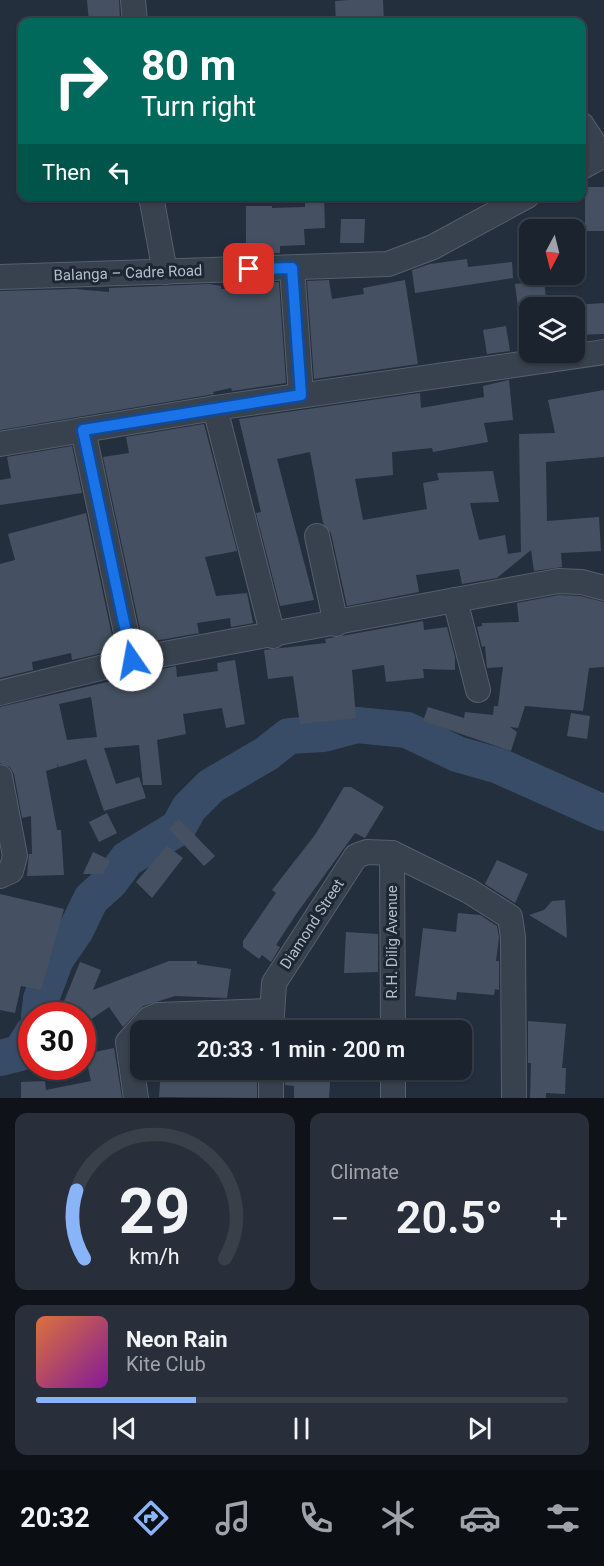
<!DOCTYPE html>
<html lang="en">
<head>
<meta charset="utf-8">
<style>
	:root { --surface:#1b232e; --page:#282f3a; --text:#f1f3f6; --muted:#a0a4aa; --line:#39404a; --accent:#8ab4f8 }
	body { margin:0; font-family:Roboto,sans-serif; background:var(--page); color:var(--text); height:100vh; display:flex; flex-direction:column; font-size:22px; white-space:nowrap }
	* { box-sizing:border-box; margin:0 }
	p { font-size:20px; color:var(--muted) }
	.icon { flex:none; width:33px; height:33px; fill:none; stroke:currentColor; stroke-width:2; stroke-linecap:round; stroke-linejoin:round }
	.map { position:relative; height:1098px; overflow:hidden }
	.sheet { display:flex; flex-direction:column; gap:15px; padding:15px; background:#0f1319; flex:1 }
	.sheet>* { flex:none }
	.top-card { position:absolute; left:18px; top:18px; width:568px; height:183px; border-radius:12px; box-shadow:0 2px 4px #0004,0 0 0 2px var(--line); background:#00695c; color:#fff; overflow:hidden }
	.needle { width:39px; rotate:187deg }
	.tools { position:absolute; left:519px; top:219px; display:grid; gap:12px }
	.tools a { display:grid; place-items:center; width:66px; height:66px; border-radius:12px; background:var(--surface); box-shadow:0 2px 4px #0004,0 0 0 2px var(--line); font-size:30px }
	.speed { position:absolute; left:18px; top:1002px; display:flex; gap:12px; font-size:30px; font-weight:700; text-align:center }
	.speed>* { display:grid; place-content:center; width:78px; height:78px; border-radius:50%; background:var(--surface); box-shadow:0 2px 4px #0004,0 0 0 2px var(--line); line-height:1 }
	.speed .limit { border:9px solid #d22; background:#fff; color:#111 }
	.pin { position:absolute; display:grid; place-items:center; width:51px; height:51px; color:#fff; margin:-26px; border-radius:12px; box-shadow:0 3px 9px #0006 }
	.me { position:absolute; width:66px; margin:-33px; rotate:348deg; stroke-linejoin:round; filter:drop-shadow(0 0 4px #0008) }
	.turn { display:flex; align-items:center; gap:21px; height:126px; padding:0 24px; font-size:27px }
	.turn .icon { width:78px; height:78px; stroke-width:2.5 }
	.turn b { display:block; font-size:42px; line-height:51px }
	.then { display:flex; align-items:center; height:57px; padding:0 24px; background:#0003; gap:12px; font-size:22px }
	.big { font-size:45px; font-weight:600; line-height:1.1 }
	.sheet .tile { flex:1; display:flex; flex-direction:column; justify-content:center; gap:9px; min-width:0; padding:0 21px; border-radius:12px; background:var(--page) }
	.sheet .dial { align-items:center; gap:0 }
	.dial svg { height:156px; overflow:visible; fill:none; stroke:var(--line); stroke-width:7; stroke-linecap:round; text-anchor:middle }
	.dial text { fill:var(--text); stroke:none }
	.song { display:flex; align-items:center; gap:18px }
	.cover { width:72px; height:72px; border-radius:9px; background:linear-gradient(135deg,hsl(20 70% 55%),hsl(290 70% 35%)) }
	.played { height:6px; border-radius:3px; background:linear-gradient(90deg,var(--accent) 30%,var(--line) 30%) }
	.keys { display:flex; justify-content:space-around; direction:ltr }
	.heat { display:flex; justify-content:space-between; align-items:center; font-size:33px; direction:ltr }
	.sheet .tiles { flex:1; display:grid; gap:15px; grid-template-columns:1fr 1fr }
	.tile:last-child { grid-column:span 2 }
	.trip { position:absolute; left:130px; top:1020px; width:342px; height:60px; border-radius:12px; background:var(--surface); box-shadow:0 2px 4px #0004,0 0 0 2px var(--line); font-weight:600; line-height:60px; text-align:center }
	.menu { display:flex; height:96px; justify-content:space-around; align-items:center; background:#0b0e12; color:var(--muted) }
	.menu .icon { width:42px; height:42px }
	.menu .selected { color:var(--accent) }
	.menu b { font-size:27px; color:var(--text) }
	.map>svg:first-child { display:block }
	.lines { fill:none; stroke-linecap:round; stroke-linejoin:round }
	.river { stroke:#394c67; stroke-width:36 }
	.building { fill:#455162; fill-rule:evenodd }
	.minor-casing { stroke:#565f6c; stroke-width:26 }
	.minor { stroke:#38414e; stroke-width:24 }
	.route-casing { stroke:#114b97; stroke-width:15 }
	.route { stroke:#1a73e8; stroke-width:10 }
	.labels { text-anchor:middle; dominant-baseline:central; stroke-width:6; stroke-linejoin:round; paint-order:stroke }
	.street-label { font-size:15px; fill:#b4bcc9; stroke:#1d2633 }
</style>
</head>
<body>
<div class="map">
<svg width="604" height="1098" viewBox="0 0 604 1098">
	<rect width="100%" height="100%" fill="#242f3e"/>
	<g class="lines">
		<g class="river">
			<polyline points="39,1016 41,999 56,959 76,930 91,899 111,881 127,859 178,828 189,808 211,786 266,754 289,736 323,734 357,725 407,730 457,754 499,766 604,813"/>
			<polyline points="0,1058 20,1053 32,1034"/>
		</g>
	</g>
	<g class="building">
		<polygon points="87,0 119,0 120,19 89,22"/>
		<polygon points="349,0 383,0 384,22 336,22 335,1"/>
		<rect x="585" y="187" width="19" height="44"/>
		<polygon points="324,197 325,228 304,229 305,245 280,246 280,253 254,254 254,248 246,248 246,206 272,206 272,208 305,207 305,198"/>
		<polygon points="341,219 365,219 364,243 340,243"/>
		<polygon points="467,259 468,267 512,262 513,278 415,293 412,270 430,264"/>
		<polygon points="329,280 332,299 364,294 363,288 405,280 418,364 314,379 307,281"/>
		<polygon points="544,281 547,308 518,308 515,284"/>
		<polygon points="279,282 286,383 232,391 231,388 213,392 214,394 0,430 0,291 75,289 109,292 109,288 209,284 221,286 221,289 256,288 255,283"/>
		<polygon points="604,303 604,334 574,335 574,305"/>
		<polygon points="506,326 510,351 487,354 483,330"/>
		<polygon points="509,380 513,420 484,423 488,442 433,452 432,448 392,452 393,475 355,479 363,520 427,509 423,483 439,480 437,473 493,471 499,502 470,503 479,540 505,535 508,554 521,552 519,434 555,433 548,400 604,390 604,457 546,462 547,521 599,517 601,551 561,553 562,567 534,571 531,550 497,578 462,584 459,569 416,575 419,592 347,606 331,533 323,523 310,452 277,459 314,600 280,606 256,513 261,512 239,419 420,393 421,408 484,397 483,386"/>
		<polygon points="204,424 237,551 205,557 216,596 247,593 253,623 231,627 230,618 197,623 199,633 143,643 103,457 129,453 126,437"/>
		<polygon points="72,446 82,493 0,505 0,480 11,478 7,457"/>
		<polygon points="86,513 115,650 72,660 71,653 32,662 33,670 0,678 0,564 15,560 8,534"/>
		<polygon points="559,595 580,596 604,602 604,667 589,668 583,711 525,706 518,728 510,727 517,732 511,751 423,721 428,707 464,718 465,712 493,715 494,706 498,706 503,667 487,668 485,646 482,647 477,627 482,626 482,623 519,622 517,603"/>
		<polygon points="423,621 424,630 447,627 455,657 455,670 423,669 424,678 386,682 384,665 352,670 356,718 300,724 293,676 268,679 264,650 326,643 325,639"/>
		<path d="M235,660l10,64 -19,4 -4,-20 -39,6 3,20 -29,6 5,45h-19l-4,-40 -35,3 12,36 23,-7 7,21 -42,13 -18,-52 -27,8 -2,-4 1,4 -12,4 11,59h4l3,45 -37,1 2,-22h3l-1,-38 -9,2 -8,-44 -4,-7 -10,-4v-56l176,-41 1,11 41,-6 -1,-8zM91,697l6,40 -30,3 -8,-36z"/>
		<polygon points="571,713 590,716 587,739 567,736"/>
		<polygon points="344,787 351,787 384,807 365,838 355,833 297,913 276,945 280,947 271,962 262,955 259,959 243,947 243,941 276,893 272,890 315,835"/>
		<polygon points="107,813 117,833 99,842 89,822"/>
		<polygon points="179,819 215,856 204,866 169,829"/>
		<polygon points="167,846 183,858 152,898 136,882"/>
		<polygon points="93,852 110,860 103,874 83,874"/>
		<polygon points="497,860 528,874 515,903 485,884"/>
		<polygon points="0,894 64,909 41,990 21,986 15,1013 0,1010"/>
		<polygon points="565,900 567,938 529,915 544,910 552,901"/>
		<polygon points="458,913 480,915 497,926 499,938 496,961 499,961 499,990 495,989 494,995 457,992 456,1000 415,996 423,928 456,932"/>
		<polygon points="346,932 378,934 378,972 344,973"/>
		<polygon points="169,961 197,961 197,964 231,969 227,998 175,996 143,1006 123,1027 109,1007 87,1022 76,1005 58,1016 80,962 101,970 93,990"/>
		<polygon points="528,1021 566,1024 562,1068 566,1068 565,1094 546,1093 546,1098 530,1098 531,1063 528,1063"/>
		<polygon points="114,1048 122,1098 21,1098 21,1082 45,1081 46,1090 91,1081 85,1054"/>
		<polygon points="161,1070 257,1070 257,1098 159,1097"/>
		<polygon points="285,1070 331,1070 329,1098 294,1098 294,1086 285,1085"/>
	</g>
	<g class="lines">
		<g class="minor-casing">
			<g id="minor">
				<polyline points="133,0 135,22"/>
				<polyline points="582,125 602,156"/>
				<polyline points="582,167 604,155"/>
				<polyline points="151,196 165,272"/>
				<polyline points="292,268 301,395"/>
				<polyline points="0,277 388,264 433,247 527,196"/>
				<polyline points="215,408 273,636"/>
				<polyline points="83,430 132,660"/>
				<polyline points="0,444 215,408 604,352"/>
				<polyline points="317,536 336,624"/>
				<polyline points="455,600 478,690"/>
				<polyline points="0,693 132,660 558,581 582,582 604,588"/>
				<polyline points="0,777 15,856 11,871 0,876"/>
				<polyline points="392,853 393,1030"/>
				<polyline points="271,1030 274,983 356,856 367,852 392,853 469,891 510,917 513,937 514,1098"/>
				<polyline points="271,1070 271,1098"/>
				<polyline points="393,1070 393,1098"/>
				<polyline points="136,1098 128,1042 149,1019 158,1015 271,1011"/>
			</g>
		</g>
		<use href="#minor" class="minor"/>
	</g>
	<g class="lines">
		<g class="route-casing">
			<polyline id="route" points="132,660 83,430 301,395 292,268 249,269"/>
		</g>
		<use href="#route" class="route"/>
	</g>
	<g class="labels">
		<g class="street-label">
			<text transform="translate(128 273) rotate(-2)">Balanga – Cadre Road</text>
			<text transform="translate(312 924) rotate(-57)">Diamond Street</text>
			<text transform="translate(392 942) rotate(-90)">R.H. Dilig Avenue</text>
		</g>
	</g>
</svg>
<div class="tools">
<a><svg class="needle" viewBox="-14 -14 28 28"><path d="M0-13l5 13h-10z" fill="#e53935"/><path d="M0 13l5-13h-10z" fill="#a0a4aa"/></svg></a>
<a><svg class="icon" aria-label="layers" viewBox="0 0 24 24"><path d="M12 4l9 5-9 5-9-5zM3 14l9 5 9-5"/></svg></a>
</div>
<div class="speed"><div class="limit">30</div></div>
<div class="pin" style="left:249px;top:269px;background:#d93025"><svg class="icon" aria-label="arrive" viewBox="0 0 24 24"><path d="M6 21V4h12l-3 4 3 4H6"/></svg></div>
<svg class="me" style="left:132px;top:660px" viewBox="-20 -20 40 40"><circle r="19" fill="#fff"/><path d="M0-13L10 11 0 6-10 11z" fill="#1a73e8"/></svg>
<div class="trip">20:33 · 1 min · 200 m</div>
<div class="top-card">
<div class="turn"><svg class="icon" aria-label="right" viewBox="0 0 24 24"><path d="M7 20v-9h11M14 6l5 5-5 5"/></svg><div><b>80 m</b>Turn right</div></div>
<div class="then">Then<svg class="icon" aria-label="left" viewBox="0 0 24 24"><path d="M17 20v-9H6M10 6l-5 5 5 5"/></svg></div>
</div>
</div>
<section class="sheet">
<div class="tiles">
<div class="tile dial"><svg viewBox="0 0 100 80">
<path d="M14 69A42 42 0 1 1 86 69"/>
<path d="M14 69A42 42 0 0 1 10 34" stroke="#8ab4f8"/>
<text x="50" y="56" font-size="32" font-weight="700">29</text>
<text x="50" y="72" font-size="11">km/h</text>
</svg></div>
<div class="tile"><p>Climate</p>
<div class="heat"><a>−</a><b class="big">20.5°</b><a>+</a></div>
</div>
<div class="tile">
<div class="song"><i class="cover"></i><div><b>Neon Rain</b><p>Kite Club</p></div></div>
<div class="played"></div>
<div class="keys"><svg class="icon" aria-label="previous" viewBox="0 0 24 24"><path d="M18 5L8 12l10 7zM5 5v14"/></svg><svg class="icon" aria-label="pause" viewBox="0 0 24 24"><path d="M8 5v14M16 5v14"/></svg><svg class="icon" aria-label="next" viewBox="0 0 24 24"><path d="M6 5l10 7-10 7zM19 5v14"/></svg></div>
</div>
</div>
</section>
<nav class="menu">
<b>20:32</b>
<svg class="icon selected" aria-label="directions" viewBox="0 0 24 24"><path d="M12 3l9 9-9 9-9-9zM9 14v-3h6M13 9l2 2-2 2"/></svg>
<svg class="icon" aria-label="music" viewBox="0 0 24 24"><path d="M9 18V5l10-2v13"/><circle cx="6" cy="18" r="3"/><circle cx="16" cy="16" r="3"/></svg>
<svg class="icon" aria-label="phone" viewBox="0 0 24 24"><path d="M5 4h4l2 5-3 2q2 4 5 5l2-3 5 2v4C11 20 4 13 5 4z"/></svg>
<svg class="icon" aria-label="climate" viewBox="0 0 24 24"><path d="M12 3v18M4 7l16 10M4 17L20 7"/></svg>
<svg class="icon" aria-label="car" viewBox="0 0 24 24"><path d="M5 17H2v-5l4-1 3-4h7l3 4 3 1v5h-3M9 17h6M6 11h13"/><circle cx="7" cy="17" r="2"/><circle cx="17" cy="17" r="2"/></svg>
<svg class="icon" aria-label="filters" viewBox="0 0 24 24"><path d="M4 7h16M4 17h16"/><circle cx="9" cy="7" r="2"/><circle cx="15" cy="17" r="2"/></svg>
</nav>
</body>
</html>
